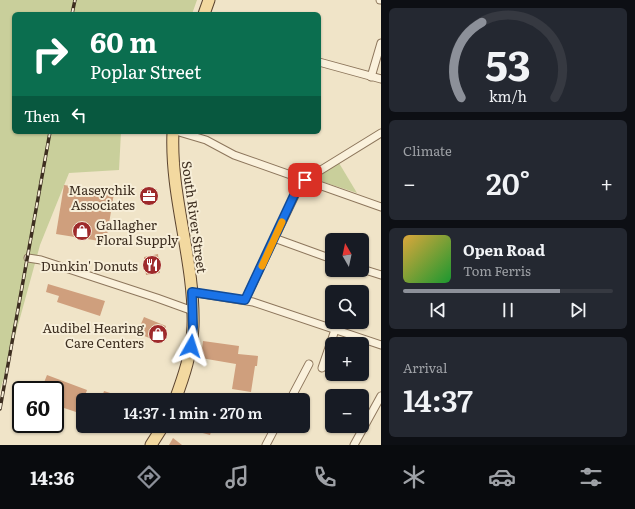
<!DOCTYPE html>
<html lang="en">
<head>
<meta charset="utf-8">
<style>
	:root { --surface:#171b24; --page:#242831; --text:#f1f3f6; --muted:#9ea1a6; --line:#363941; --accent:#8c9099 }
	body { margin:0; font-family:Literata,serif; background:var(--page); color:var(--text); height:100vh; display:flex; flex-direction:column; font-size:15px; white-space:nowrap }
	* { box-sizing:border-box; margin:0 }
	p { font-size:13px; color:var(--muted) }
	.icon { flex:none; width:22px; height:22px; fill:none; stroke:currentColor; stroke-width:2; stroke-linecap:round; stroke-linejoin:round }
	.map { position:relative; flex:1; overflow:hidden }
	.sheet { display:flex; flex-direction:column; gap:8px; padding:8px; background:#0d0f14; width:254px }
	.sheet>* { flex:none }
	.hud { position:absolute; left:12px; top:12px; width:309px; height:122px; border-radius:6px; box-shadow:0 1px 3px #0004; background:#0b6e4f; color:#fff; overflow:hidden }
	.needle { width:26px; rotate:351deg }
	.controls { position:absolute; left:325px; top:233px; display:grid; gap:8px }
	.controls a { display:grid; place-items:center; width:44px; height:44px; border-radius:6px; background:var(--surface); box-shadow:0 1px 3px #0004; font-size:20px }
	.speed { position:absolute; left:12px; top:381px; display:flex; gap:8px; font-size:20px; font-weight:700; text-align:center }
	.speed>* { display:grid; place-content:center; width:52px; height:52px; border-radius:50%; background:var(--surface); box-shadow:0 1px 3px #0004; line-height:1 }
	.speed .limit { border:2px solid #111; border-radius:6px; background:#fff; color:#111 }
	.pin { position:absolute; display:grid; place-items:center; width:34px; height:34px; color:#fff; margin:-17px; border-radius:8px; box-shadow:0 2px 6px #0006 }
	.me { position:absolute; width:44px; margin:-22px; rotate:6deg; stroke-linejoin:round; filter:drop-shadow(0 0 3px #0008) }
	.turn { display:flex; align-items:center; gap:14px; height:84px; padding:0 12px; font-size:18px }
	.turn .icon { width:52px; height:52px; stroke-width:2.5 }
	.turn b { display:block; font-size:28px; line-height:34px }
	.then { display:flex; align-items:center; height:38px; padding:0 12px; background:#0003; gap:8px; font-size:15px }
	.big { font-size:30px; font-weight:600; line-height:1.1 }
	.sheet .tile { flex:1; display:flex; flex-direction:column; justify-content:center; gap:6px; min-width:0; padding:0 14px; border-radius:6px; background:var(--page) }
	.sheet .dial { align-items:center; gap:0 }
	.dial svg { height:104px; overflow:visible; fill:none; stroke:var(--line); stroke-width:7; stroke-linecap:round; text-anchor:middle }
	.dial text { fill:var(--text); stroke:none }
	.song { display:flex; align-items:center; gap:12px }
	.cover { width:48px; height:48px; border-radius:6px; background:linear-gradient(135deg,hsl(40 70% 55%),hsl(130 70% 35%)) }
	.played { height:4px; border-radius:2px; background:linear-gradient(90deg,var(--accent) 75%,var(--line) 75%) }
	.keys { display:flex; justify-content:space-around; direction:ltr }
	.heat { display:flex; justify-content:space-between; align-items:center; font-size:22px; direction:ltr }
	.trip { position:absolute; left:76px; top:393px; width:234px; height:40px; border-radius:6px; background:var(--surface); box-shadow:0 1px 3px #0004; font-weight:600; line-height:40px; text-align:center }
	.menu { display:flex; height:64px; justify-content:space-around; align-items:center; background:#090b0e; color:var(--muted) }
	.menu .icon { width:28px; height:28px }
	.menu .active { color:var(--accent) }
	.menu b { font-size:18px; color:var(--text) }
	main { display:flex; flex:1; min-height:0 }
	.map>svg:first-child { display:block }
	.green { fill:#c9cf9b }
	.building { fill:#cf9f7d }
	.lines { fill:none; stroke-linecap:round; stroke-linejoin:round }
	.minor-casing { stroke:#8d765c; stroke-width:9 }
	.primary-casing { stroke:#5b4430; stroke-width:13 }
	.minor { stroke:#faf1dc; stroke-width:7 }
	.primary { stroke:#f3d9a0; stroke-width:11 }
	.rail-casing { stroke:#3d2e20; stroke-width:3.5 }
	.rail { stroke:#f7eed8; stroke-width:2; stroke-dasharray:6; stroke-linecap:butt }
	.route-casing { stroke:#114b97; stroke-width:10 }
	.route { stroke:#1a73e8; stroke-width:7 }
	.slow { stroke:#f59e0b; stroke-width:7 }
	.labels { text-anchor:middle; dominant-baseline:central; stroke-width:4; stroke-linejoin:round; paint-order:stroke }
	.poi-label { font-size:13px; fill:#3d2e20; stroke:#f7eed8; text-anchor:end }
	.street-label { font-size:13px; fill:#3d2e20; stroke:#f7eed8 }
</style>
</head>
<body>
<main>
<div class="map">
<svg width="381" height="445" viewBox="0 0 381 445">
	<rect width="100%" height="100%" fill="#f0e4c8"/>
	<g class="green">
		<polygon points="0,0 197,0 192,14 14,14 14,132 121,132 119,170 69,173 40,245 0,391"/>
		<polygon points="339,163 357,193 314,179"/>
	</g>
	<g class="building">
		<polygon points="64,185 114,193 106,242 56,234"/>
		<polygon points="158,254 160,273 146,275 144,257"/>
		<polygon points="48,284 105,301 100,316 57,302 59,296 46,292"/>
		<polygon points="144,317 166,326 159,342 137,333"/>
		<polygon points="203,341 239,346 238,354 258,356 257,366 255,366 251,392 232,389 236,364 201,358"/>
		<polygon points="47,375 87,390 79,413 55,405 55,390 41,390"/>
		<polygon points="104,391 129,399 129,400 101,400"/>
		<polygon points="201,426 213,426 210,435 199,432"/>
		<polygon points="173,438 182,445 169,445"/>
	</g>
	<g class="lines">
		<g class="minor-casing">
			<g id="minor">
				<polyline points="380,0 381,0"/>
				<polyline points="319,62 381,79"/>
				<polyline points="371,77 381,43"/>
				<polyline points="179,132 206,140 234,155 381,207"/>
				<polyline points="274,238 332,259"/>
				<polyline points="28,258 41,260 157,298 193,311"/>
				<polyline points="362,269 381,275"/>
				<polyline points="191,292 253,302 381,345"/>
				<polyline points="245,300 300,185 308,178 381,133"/>
				<polyline points="322,368 335,330"/>
				<polyline points="290,400 309,364"/>
				<polyline points="266,445 276,426"/>
				<polyline points="354,445 381,396"/>
			</g>
		</g>
		<g class="primary-casing">
			<g id="primary">
				<polyline points="204,14 209,0"/>
				<path d="M173,132c-3,65 22,129 20,194 -1,26 -9,50 -18,74"/>
				<polyline points="151,445 163,426"/>
			</g>
		</g>
		<use href="#minor" class="minor"/>
		<use href="#primary" class="primary"/>
		<g class="rail-casing">
			<g id="rail">
				<polyline points="72,14 75,0"/>
				<polyline points="0,409 50,132"/>
			</g>
		</g>
		<use href="#rail" class="rail"/>
	</g>
	<g class="lines">
		<g class="route-casing">
			<polyline id="route" points="191,346 193,327 192,292 245,300 296,191 305,180"/>
		</g>
		<use href="#route" class="route"/>
		<polyline class="slow" points="262,266 282,222"/>
	</g>
	<defs>
		<g id="office-disc" transform="scale(1)"><circle r="9.5" fill="#9e2a2b" stroke="#f7eed8"/><path d="M-6-3h4V-5.5h4V-3h4V5H-6ZM-1-4.5V-3h2v-1.5ZM-6 0V1H6V0Z" fill="#fff"/></g>
		<g id="shop-disc" transform="scale(1)"><circle r="9.5" fill="#9e2a2b" stroke="#f7eed8"/><path d="M-5-2.5h2.3a2.7 3.5 0 0 1 5.4 0H5L5.5 6h-11ZM-1.5-2.5h3a1.5 2.3 0 0 0-3 0Z" fill="#fff"/></g>
		<g id="restaurant-disc" transform="scale(1)"><circle r="9.5" fill="#9e2a2b" stroke="#f7eed8"/><path d="M-5-6h1v4h1v-4h1v4h1v-4h1v5L-1.5 .5V6h-2V.5L-5-1ZM5-6V6H3V1.5H1.5Q1.5-4 5-6Z" fill="#fff"/></g>
	</defs>
	<g fill-rule="evenodd">
		<use href="#office-disc" x="149" y="196"/>
		<use href="#shop-disc" x="82" y="231"/>
		<use href="#restaurant-disc" x="152" y="265"/>
		<use href="#shop-disc" x="158" y="334"/>
	</g>
	<g class="labels">
		<g class="poi-label">
			<text x="135" y="189">Maseychik<tspan x="135" dy="15">Associates</tspan></text>
			<text x="96" y="224" text-anchor="start">Gallagher<tspan x="96" dy="15">Floral Supply</tspan></text>
			<text x="138" y="265">Dunkin' Donuts</text>
			<text x="144" y="327">Audibel Hearing<tspan x="144" dy="15">Care Centers</tspan></text>
		</g>
		<g class="street-label">
			<text transform="translate(195 217) rotate(82)">South River Street</text>
		</g>
	</g>
</svg>
<div class="controls">
<a><svg class="needle" viewBox="-14 -14 28 28"><path d="M0-13l5 13h-10z" fill="#e53935"/><path d="M0 13l5-13h-10z" fill="#9ea1a6"/></svg></a>
<a><svg class="icon" aria-label="search" viewBox="0 0 24 24"><circle cx="10" cy="10" r="6"/><path d="M15 15l6 6"/></svg></a>
<a>+</a>
<a>−</a>
</div>
<div class="speed"><div class="limit">60</div></div>
<div class="pin" style="left:305px;top:180px;background:#d93025"><svg class="icon" aria-label="arrive" viewBox="0 0 24 24"><path d="M6 21V4h12l-3 4 3 4H6"/></svg></div>
<svg class="me" style="left:191px;top:346px" viewBox="-20 -20 40 40"><path d="M0-17L14 15 0 8-14 15z" fill="#1a73e8" stroke="#fff" stroke-width="4"/></svg>
<div class="trip">14:37 · 1 min · 270 m</div>
<div class="hud">
<div class="turn"><svg class="icon" aria-label="right" viewBox="0 0 24 24"><path d="M7 20v-9h11M14 6l5 5-5 5"/></svg><div><b>60 m</b>Poplar Street</div></div>
<div class="then">Then<svg class="icon" aria-label="left" viewBox="0 0 24 24"><path d="M17 20v-9H6M10 6l-5 5 5 5"/></svg></div>
</div>
</div>
<section class="sheet">
<div class="tile dial"><svg viewBox="0 0 100 80">
<path d="M14 69A42 42 0 1 1 86 69"/>
<path d="M14 69A42 42 0 0 1 30 11" stroke="#8c9099"/>
<text x="50" y="56" font-size="32" font-weight="700">53</text>
<text x="50" y="72" font-size="11">km/h</text>
</svg></div>
<div class="tile"><p>Climate</p>
<div class="heat"><a>−</a><b class="big">20°</b><a>+</a></div>
</div>
<div class="tile">
<div class="song"><i class="cover"></i><div><b>Open Road</b><p>Tom Ferris</p></div></div>
<div class="played"></div>
<div class="keys"><svg class="icon" aria-label="previous" viewBox="0 0 24 24"><path d="M18 5L8 12l10 7zM5 5v14"/></svg><svg class="icon" aria-label="pause" viewBox="0 0 24 24"><path d="M8 5v14M16 5v14"/></svg><svg class="icon" aria-label="next" viewBox="0 0 24 24"><path d="M6 5l10 7-10 7zM19 5v14"/></svg></div>
</div>
<div class="tile"><p>Arrival</p><b class="big">14:37</b></div>
</section>
</main>
<nav class="menu">
<b>14:36</b>
<svg class="icon active" aria-label="directions" viewBox="0 0 24 24"><path d="M12 3l9 9-9 9-9-9zM9 14v-3h6M13 9l2 2-2 2"/></svg>
<svg class="icon" aria-label="music" viewBox="0 0 24 24"><path d="M9 18V5l10-2v13"/><circle cx="6" cy="18" r="3"/><circle cx="16" cy="16" r="3"/></svg>
<svg class="icon" aria-label="phone" viewBox="0 0 24 24"><path d="M5 4h4l2 5-3 2q2 4 5 5l2-3 5 2v4C11 20 4 13 5 4z"/></svg>
<svg class="icon" aria-label="climate" viewBox="0 0 24 24"><path d="M12 3v18M4 7l16 10M4 17L20 7"/></svg>
<svg class="icon" aria-label="car" viewBox="0 0 24 24"><path d="M5 17H2v-5l4-1 3-4h7l3 4 3 1v5h-3M9 17h6M6 11h13"/><circle cx="7" cy="17" r="2"/><circle cx="17" cy="17" r="2"/></svg>
<svg class="icon" aria-label="filters" viewBox="0 0 24 24"><path d="M4 7h16M4 17h16"/><circle cx="9" cy="7" r="2"/><circle cx="15" cy="17" r="2"/></svg>
</nav>
</body>
</html>
